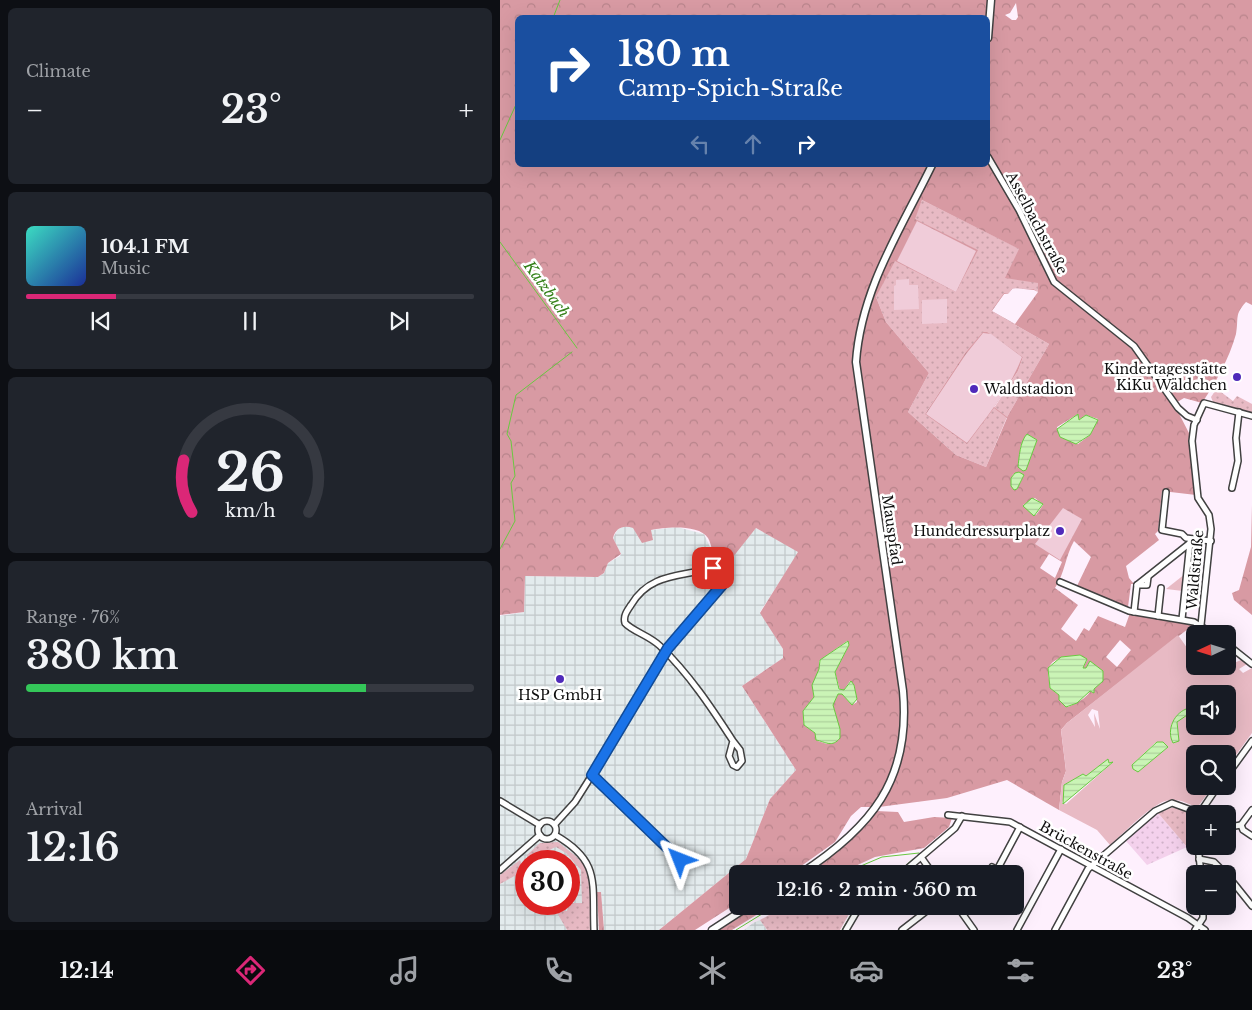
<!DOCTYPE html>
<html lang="en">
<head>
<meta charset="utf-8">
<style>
	:root { --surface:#171b24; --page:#20242c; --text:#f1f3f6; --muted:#9ea1a6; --line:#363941; --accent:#db2777 }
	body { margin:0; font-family:"Libre Baskerville",serif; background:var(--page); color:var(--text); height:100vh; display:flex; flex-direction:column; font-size:19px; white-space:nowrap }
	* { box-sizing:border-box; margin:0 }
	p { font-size:16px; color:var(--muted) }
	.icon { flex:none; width:28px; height:28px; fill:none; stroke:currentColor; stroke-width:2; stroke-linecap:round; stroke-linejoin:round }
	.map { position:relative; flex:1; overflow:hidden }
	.details { display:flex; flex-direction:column; gap:8px; padding:8px; background:#0d0f14; width:500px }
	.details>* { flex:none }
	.top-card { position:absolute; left:15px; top:15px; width:475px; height:152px; border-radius:8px; box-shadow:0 5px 20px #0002; background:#1a4fa0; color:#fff; overflow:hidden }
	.needle { width:32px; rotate:266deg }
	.controls { position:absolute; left:686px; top:625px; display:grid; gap:10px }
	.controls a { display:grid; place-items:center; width:50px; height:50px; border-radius:8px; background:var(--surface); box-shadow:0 5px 20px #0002; font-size:25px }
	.speed { position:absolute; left:15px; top:850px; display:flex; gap:10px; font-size:25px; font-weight:700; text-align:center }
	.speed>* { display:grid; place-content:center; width:65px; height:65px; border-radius:50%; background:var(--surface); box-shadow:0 5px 20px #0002; line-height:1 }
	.speed .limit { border:8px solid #d22; background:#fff; color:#111 }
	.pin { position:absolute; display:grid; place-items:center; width:42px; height:42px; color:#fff; margin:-21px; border-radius:10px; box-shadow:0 2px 8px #0006 }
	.me { position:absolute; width:55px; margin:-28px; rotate:315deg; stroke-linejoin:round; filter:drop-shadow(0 0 4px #0008) }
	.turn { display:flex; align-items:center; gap:18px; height:105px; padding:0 20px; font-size:22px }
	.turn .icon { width:65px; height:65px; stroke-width:2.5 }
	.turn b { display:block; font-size:35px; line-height:42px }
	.lanes { display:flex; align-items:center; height:48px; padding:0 20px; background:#0003; justify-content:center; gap:25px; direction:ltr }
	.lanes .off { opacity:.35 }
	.big { font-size:38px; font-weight:600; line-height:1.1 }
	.details .tile { flex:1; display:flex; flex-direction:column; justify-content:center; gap:8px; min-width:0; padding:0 18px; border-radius:8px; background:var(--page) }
	.details .dial { align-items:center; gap:0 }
	.dial svg { height:130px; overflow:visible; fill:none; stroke:var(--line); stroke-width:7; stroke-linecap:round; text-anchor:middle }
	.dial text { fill:var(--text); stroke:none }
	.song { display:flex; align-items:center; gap:15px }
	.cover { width:60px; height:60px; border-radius:8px; background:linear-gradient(135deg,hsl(170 70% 55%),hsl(230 70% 35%)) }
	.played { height:5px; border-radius:2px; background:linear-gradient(90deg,var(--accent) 20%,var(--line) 20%) }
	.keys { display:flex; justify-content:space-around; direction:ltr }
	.heat { display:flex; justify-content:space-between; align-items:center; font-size:28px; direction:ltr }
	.charge { height:8px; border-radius:4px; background:linear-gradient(90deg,#34c759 76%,var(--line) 0) }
	.trip { position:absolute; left:229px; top:865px; width:295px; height:50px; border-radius:8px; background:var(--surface); box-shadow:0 5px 20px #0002; font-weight:600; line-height:50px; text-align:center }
	.tab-bar { display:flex; height:80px; justify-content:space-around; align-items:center; background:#090b0e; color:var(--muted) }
	.tab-bar .icon { width:35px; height:35px }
	.tab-bar .active { color:var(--accent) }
	.tab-bar b { font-size:22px; color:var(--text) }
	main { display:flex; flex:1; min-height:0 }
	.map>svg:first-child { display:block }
	.industrial { fill:url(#industrial-grid); fill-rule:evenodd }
	.farmland { fill:url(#farmland-dots) }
	.grass { fill:url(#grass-dots); fill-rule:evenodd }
	.forest { fill:url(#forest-crowns); fill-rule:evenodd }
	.park { fill:#e8bac4; fill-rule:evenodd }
	.pitch { fill:#f0ccd9 }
	.water { fill:url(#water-rules); stroke:#69c940 }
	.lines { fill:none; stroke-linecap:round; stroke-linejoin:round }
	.stream { stroke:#69c940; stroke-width:1 }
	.minor-casing { stroke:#414141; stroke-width:8 }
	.tertiary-casing { stroke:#414141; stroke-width:9 }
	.minor { stroke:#fff; stroke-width:5 }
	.tertiary { stroke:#fff; stroke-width:6 }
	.route-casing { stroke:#114b97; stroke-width:12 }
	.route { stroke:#1a73e8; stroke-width:9 }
	.poi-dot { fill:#4f2aba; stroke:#fff; stroke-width:2 }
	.labels { text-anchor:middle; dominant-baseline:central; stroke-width:5; stroke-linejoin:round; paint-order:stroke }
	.street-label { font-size:14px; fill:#0e0e0e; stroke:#fff }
	.poi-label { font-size:14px; fill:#0e0e0e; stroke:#fff; text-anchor:end }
	.water-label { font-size:15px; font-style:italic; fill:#348119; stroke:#fff }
</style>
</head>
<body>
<main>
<section class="details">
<div class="tile"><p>Climate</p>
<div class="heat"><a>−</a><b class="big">23°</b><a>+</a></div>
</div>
<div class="tile">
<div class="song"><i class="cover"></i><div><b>104.1 FM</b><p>Music</p></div></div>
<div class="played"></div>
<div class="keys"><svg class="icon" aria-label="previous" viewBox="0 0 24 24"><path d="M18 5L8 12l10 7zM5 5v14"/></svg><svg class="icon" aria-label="pause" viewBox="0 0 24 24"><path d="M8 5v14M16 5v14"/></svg><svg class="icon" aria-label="next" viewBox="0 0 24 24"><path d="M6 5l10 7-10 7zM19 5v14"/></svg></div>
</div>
<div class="tile dial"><svg viewBox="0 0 100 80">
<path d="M14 69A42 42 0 1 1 86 69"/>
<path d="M14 69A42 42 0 0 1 9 37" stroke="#db2777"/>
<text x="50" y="56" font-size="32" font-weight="700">26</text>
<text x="50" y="72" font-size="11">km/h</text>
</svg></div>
<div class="tile"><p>Range · 76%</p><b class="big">380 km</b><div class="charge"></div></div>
<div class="tile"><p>Arrival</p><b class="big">12:16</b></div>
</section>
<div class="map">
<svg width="752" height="930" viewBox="0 0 752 930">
	<defs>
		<pattern id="industrial-grid" width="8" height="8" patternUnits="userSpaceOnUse" patternTransform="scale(1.25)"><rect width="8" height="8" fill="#e3ebed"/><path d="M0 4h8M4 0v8" fill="none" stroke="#c2c8ca"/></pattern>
		<pattern id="farmland-dots" width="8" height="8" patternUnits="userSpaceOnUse" patternTransform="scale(1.25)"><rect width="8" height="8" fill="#f4d1ec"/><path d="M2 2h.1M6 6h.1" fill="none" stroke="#d0b2c9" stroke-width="1.8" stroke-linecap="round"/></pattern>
		<pattern id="grass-dots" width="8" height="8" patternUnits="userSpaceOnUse" patternTransform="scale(1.25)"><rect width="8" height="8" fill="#e8bac4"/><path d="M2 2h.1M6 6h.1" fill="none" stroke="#c69fa7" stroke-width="1.8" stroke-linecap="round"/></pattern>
		<pattern id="forest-crowns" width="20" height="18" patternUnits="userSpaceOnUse" patternTransform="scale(1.25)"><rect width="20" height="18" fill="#d89aa3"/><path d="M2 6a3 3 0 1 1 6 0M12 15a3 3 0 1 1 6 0" fill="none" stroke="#b8848b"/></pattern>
		<pattern id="water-rules" width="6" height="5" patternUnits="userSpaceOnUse" patternTransform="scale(1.25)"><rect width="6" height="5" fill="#caf4b6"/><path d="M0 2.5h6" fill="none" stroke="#acd09b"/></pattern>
	</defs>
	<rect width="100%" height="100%" fill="#fef0fd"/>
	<g class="industrial">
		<path d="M125,526l26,4 26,-3 27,7 14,30 3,1 35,-37 43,24 -39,60 23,37v9l-41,28 54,84 -26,29 -24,60 -87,71h-55l-3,-38 -4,1 2,37h-99v-314l24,-4 1,-36 73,1 6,-4 4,-10 12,-7 1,-2 -8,-16 5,-9zM26,861h43v43h-43z"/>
		<polygon points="260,920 267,930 244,930 253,923"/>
	</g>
	<polygon class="farmland" points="658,813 687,847 647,865 626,841"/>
	<g class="grass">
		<path d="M422,200l98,49 18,34v9l-4,-3 -22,-1 -4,6h-4l-13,17 58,33 -42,73 -21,50 -30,-12 -48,-43 21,-39 -43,-51 -10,-25 18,-37 83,-10 -63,-31zM484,332l39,25 -5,14 -24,37 -69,6 40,-61z"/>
		<polygon points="720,384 724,387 721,392 733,401 737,396 752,404 752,413 713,402 711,397"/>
		<polygon points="671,808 682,808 692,815 695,843 687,847 658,813"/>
		<path d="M58,842c7,6 20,14 27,25 7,13 5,47 5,63h-23l-11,-19h11l2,-8h13l-1,-33 -15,-17 -10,-6c-10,3 -17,14 -28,14l-1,-6 13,-12z"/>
		<polygon points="20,860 22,865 18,869 20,873 0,884 0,875"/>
		<polygon points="285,906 345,906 350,912 340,930 267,930 260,920"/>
	</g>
	<g class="forest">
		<path d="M0,0h752v305l-6,-3c-12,13 -7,16 -10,32 -7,25 -20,48 -34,69l-18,-5 -10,6 16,31 6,60 -34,-4 -4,40 -3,3 4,6 -33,26 3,12 5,6h-3l-3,23 -52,-19 15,-31 -17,-16c-9,16 -9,32 -19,47l23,17 -17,24 15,12 8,-13 5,3 9,-15 27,11 5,-14 63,12 -126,98 -6,7 5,41 -4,11 -3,28 -52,-30 -60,18 -68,9h-18l-10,9 -16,26 -38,27 -9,5h-50l-1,29 -42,27h-36l87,-71 24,-60 26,-29 -54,-84 41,-28v-9l-23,-36 38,-61 -42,-24 -31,39 -10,-2c-2,-9 -3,-20 -7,-27 -9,-14 -43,-11 -57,-8l2,10 -11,3 -9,-15c-9,-3 -17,-1 -20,10l8,16 -13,9 -4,10 -6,4 -73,-1 -1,36 -24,3zM516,3l2,14 -2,3h-4l-7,-5 5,-2zM18,18h470v147h-470zM422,200l97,49 -14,29 33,5v9l-4,-3 -22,-1 -4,6 -4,-1 -13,18 58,33 -42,73 -13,-10 24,-36 5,-14 -36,-25h-4l-18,21 -40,61 42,30 27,-36 13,10 -21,49 -30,-12 -48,-43 21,-39 -43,-51 -10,-25 19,-36 61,31 22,-42 -63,-31zM513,288l21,2 4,2 -23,32 -23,-13 12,-17h4zM578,414l1,6 7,-5 12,4 -8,16 -12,9 -18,-7 -3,-10zM527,434l10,6 -11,29 -8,-2 3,-22zM513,474l11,1 -7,14 -6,-3zM535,498l8,7 -7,10 -13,-10zM549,554l13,8 -7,16 -15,-10zM620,640l11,10 -14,17 -11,-10zM347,641l2,4 -14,27 5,18h4l6,-9 4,4 3,17 -5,3 -10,-11h-4l-5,9 -6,41 -9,-3 -3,-8 -11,-8 -1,-14 11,-14 -1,-7 6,-21v-8zM580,655l7,5 -4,8h3l4,-6 9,7c-6,22 -10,29 -31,38l-9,-7v-5l-9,-7c0,-5 -2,-11 -2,-16 2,-17 21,-14 32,-17z"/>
		<polygon points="752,505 752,615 734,600 732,593 739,590 751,547"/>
		<path d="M376,811l22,1 6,10 30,-5 18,1 -3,9 -25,21 -49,9 -37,17h-34c28,-18 53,-35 72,-63z"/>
		<polygon points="97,892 101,892 104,930 99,930"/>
		<polygon points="254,906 271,906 232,930 216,930"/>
	</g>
	<g class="park">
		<polygon points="685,574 683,591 666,589"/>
		<path d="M678,635l12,17 5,-6v20h33v-17l8,7 -6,4 4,3 7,-3 6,4 -8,5 4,4 9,-5v65l-24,33v-12h-33v32h18l-16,22c-8,-4 -17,-9 -27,-8 -15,0 -48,35 -60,45l-13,-15 -38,-20 3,-28 4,-11 -5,-41 6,-7zM698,686l6,1 6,7h18v32h-33v-9l-2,3 -5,-2 2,-5 -13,8 2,17 -8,-2c1,-13 5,-25 18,-28l6,3v-12l-4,-7zM592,709l6,2 2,18 -6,-16 1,14 -7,-12zM661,742l7,5 -28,23 -8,-5 23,-22zM608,759l1,4h3l-46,41 -4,-1 3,-7 -1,-11 19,-11 3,2z"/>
	</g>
	<g class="pitch">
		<polygon points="417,221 476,251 456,292 397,261"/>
		<polygon points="409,279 409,285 418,285 419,309 394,310 394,286 396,285 396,280"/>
		<polygon points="447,299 447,323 422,324 422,300"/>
		<path d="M483,333l8,1 31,23c-12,32 -35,59 -55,86l-41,-29 40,-60z"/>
		<polygon points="563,508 582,519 560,560 535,544"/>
	</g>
	<g class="water">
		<polygon points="578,414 579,420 586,415 598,420 590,435 576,444 560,437 557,429"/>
		<path d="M527,434l10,6 -11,30 -3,1 -5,-4c1,-9 2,-26 9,-33z"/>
		<polygon points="519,472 524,475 517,489 514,490 511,486 511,478 515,473"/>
		<polygon points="532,498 543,504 534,516 523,506"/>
		<path d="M348,641l1,4 -14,27 4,17 5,1 7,-9 3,4 3,14 -5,6 -10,-11h-4l-5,11 7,24v9c-8,10 -14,4 -24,2l-1,-7 -11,-8 -1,-14 11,-14 -2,-12 7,-16 1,-9z"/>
		<polygon points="580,655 587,659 583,668 586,668 590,661 603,671 603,681 594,689 594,693 590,691 577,703 566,707 559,700 559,695 550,688 548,668 561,657"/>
		<polygon points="701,686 710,694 695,694 695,699 691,692"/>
		<path d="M689,708l6,3v6l-3,4 -3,-1 1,-7 -13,9 2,19 -6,2c-7,-13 1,-31 16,-35z"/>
		<polygon points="657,742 663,742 668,747 638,772 633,769 632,765"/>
		<polygon points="608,759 609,763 613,762 563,804 564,785 583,774 586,776"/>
	</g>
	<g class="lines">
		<g class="stream">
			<polyline points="53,18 60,0"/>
			<polyline points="0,140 18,100"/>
			<polyline points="0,242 77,348"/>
			<polyline points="0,549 15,521 11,483 15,476 11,441 7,434 16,395 72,352"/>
			<polyline points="342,874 382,857 419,853"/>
			<polyline points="396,874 413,859"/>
			<polyline points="356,908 358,906"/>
			<polyline points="236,930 275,906"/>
			<polyline points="342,930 352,913"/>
		</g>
		<g class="minor-casing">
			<g id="minor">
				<polyline points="488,157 519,210 554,282 634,346 678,408 687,416 697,420"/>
				<polyline points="732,488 738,461 736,438 739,412"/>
				<polyline points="666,492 662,530 682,534 686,538 711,541"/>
				<polyline points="560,582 629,611 694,622 713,634"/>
				<polyline points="637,585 647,585 648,577"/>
				<polyline points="634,612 637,585 690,543"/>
				<polyline points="658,616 661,588"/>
				<polyline points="682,619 690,542"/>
				<polyline points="701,625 711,529 709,515 698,498 692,441 694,425 704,403 752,416"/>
				<polyline points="728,645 752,664"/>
				<polyline points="728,774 752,741"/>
				<polyline points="92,775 180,860"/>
				<polyline points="0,801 40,825"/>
				<polyline points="699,814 718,786"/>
				<polyline points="448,815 510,822 688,918 705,930"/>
				<circle cx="47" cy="830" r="9"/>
				<path d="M55,824l20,-22 17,-27 74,-123 2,-4 50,-57 8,-14 -4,-7 -9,-2c-33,9 -63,5 -82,37 -4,6 -8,11 -6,18 7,8 25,13 35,23 29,28 51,61 73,95l-4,15 4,9 4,2 5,-6 -2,-11 -7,-9"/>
				<polyline points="728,824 735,826 741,825"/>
				<polyline points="741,825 752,810"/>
				<polyline points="741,825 743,830 752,836"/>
				<path d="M55,835c46,26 37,48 39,95"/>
				<polyline points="698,846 701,874"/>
				<polyline points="421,857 433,874"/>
				<polyline points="699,859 714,862 726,874"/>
				<polyline points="492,867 502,873"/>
				<polyline points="0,870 40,835"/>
				<polyline points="497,870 520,827"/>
				<polyline points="401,874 455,828 462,816"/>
				<polyline points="728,876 752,906"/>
				<polyline points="457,906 474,930"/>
				<polyline points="346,930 356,913 364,906"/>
				<polyline points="402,930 433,906"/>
				<polyline points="517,930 561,849"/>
				<polyline points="555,930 588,869 655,811 672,803 702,814"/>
				<polyline points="695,930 703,918 703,906"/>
			</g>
		</g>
		<g class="tertiary-casing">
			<g id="tertiary">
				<polyline points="488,38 491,0"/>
				<path d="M300,874c71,-46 111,-94 103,-183l-47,-329c5,-73 45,-133 76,-197"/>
				<polyline points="212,930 249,906"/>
			</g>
		</g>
		<use href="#minor" class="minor"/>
		<use href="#tertiary" class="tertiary"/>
	</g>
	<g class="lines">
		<g class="route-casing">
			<polyline id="route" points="180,860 92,775 168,648 222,585 226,578 224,572 213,568"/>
		</g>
		<use href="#route" class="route"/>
	</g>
	<g class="poi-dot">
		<circle cx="737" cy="377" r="5"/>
		<circle cx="474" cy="389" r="5"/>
		<circle cx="560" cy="531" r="5"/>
		<circle cx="60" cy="679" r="5"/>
	</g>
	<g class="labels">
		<g class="street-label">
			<text transform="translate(537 223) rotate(62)">Asselbachstraße</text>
			<text transform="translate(392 530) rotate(82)">Mauspfad</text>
			<text transform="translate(695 570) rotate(-85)">Waldstraße</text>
			<text transform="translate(586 850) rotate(29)">Brückenstraße</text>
		</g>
		<g class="poi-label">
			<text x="727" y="369">Kindertagesstätte<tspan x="727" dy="16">KiKu Wäldchen</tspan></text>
			<text x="484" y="389" text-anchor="start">Waldstadion</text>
			<text x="550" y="531">Hundedressurplatz</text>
			<text x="60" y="695" text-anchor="middle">HSP GmbH</text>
		</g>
		<g class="water-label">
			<text transform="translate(47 289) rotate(54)">Katzbach</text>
		</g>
	</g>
</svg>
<div class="controls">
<a><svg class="needle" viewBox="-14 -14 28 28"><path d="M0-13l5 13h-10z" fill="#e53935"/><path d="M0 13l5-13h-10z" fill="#9ea1a6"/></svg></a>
<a><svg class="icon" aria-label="sound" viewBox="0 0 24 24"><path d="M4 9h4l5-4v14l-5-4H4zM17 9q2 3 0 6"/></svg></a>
<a><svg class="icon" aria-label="search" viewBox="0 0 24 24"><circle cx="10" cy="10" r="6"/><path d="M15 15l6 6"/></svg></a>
<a>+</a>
<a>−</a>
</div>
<div class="speed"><div class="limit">30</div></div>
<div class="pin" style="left:213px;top:568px;background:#d93025"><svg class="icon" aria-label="arrive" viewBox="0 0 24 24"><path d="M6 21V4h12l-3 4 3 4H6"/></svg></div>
<svg class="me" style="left:180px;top:860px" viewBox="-20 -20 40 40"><path d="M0-17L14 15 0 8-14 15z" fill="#1a73e8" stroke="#fff" stroke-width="4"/></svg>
<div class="trip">12:16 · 2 min · 560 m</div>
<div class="top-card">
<div class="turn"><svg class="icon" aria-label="right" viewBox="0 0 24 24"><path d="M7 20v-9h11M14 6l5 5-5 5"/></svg><div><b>180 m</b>Camp-Spich-Straße</div></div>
<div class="lanes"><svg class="icon off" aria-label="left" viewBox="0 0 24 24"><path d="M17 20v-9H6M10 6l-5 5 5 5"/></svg><svg class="icon off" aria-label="ahead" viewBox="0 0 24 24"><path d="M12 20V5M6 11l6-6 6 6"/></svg><svg class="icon" aria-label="right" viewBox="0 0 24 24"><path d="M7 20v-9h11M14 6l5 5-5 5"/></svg></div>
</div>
</div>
</main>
<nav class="tab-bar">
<b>12:14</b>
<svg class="icon active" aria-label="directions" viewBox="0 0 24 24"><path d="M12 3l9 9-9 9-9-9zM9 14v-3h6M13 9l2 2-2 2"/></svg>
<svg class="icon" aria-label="music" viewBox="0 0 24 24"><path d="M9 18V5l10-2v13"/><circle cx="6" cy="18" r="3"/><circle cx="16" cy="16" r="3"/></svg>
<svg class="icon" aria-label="phone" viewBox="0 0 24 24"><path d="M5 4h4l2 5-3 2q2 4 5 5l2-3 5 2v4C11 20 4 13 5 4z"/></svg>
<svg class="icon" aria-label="climate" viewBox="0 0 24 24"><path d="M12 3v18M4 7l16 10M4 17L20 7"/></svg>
<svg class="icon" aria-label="car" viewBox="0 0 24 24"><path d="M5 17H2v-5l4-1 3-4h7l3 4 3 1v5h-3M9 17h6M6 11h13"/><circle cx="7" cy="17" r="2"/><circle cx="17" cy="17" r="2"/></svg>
<svg class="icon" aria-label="filters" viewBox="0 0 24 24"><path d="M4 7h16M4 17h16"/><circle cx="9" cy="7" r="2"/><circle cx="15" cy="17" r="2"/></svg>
<b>23°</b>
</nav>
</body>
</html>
